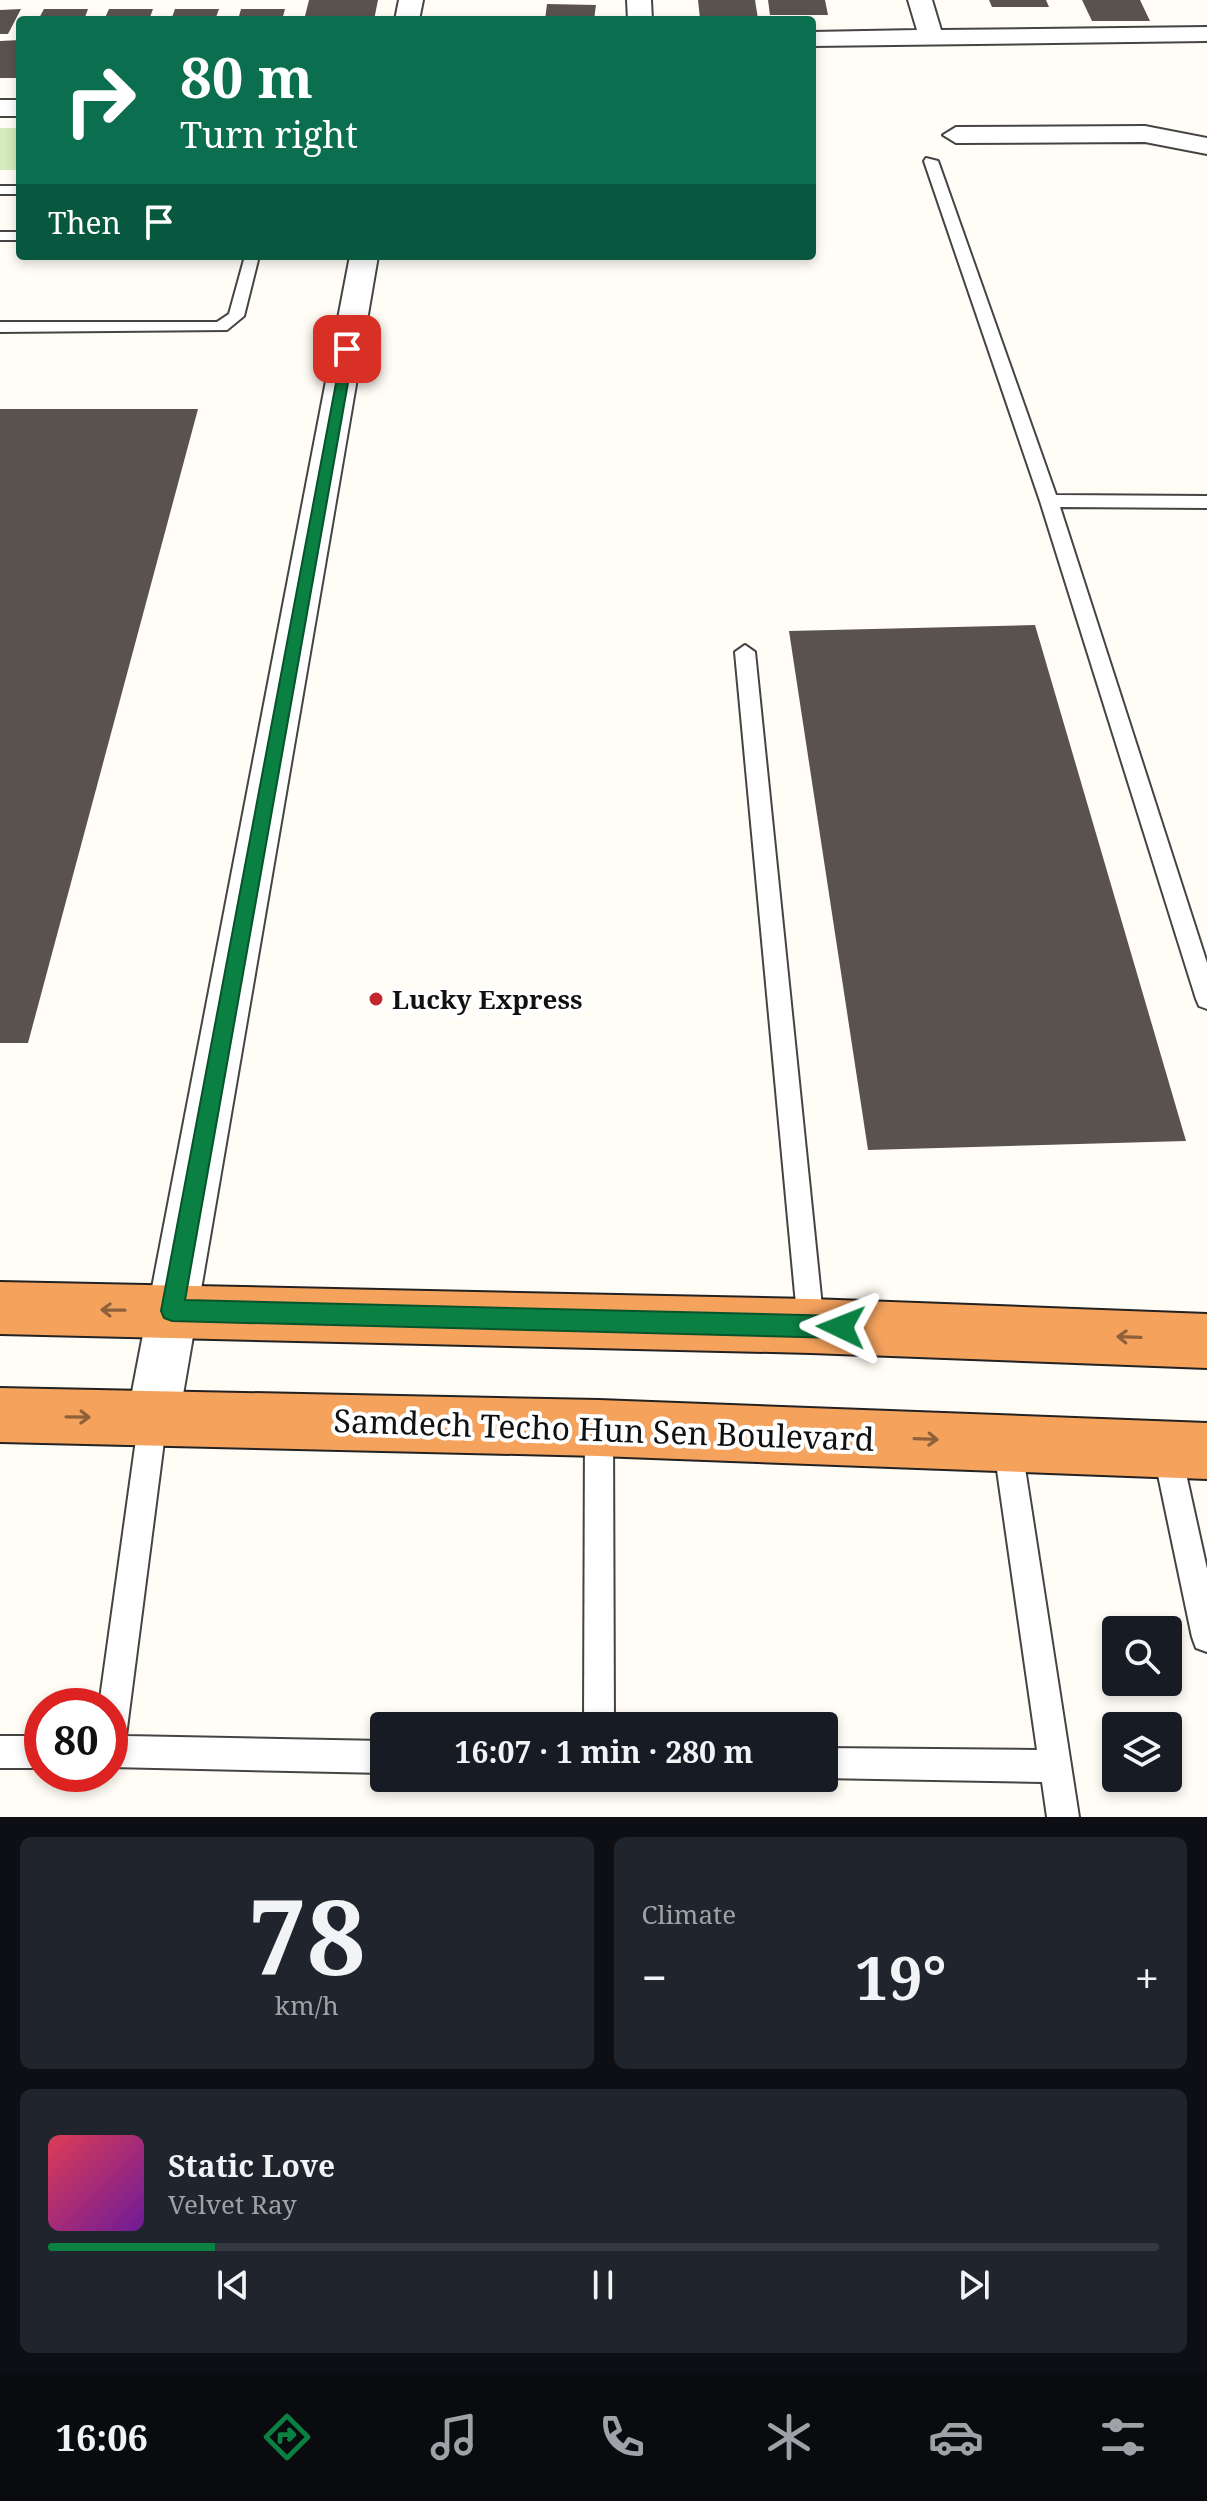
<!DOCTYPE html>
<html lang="en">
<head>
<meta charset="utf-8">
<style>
	:root { --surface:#171b24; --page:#20242c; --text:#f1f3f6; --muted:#9ea1a6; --line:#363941; --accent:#0b8043 }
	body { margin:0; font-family:"Noto Serif",serif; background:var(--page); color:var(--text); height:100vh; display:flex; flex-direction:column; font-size:30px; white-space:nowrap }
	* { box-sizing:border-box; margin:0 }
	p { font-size:26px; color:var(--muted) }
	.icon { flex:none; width:44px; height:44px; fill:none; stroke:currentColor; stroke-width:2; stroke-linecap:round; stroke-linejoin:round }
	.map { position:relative; height:1817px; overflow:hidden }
	.details { display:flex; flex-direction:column; gap:20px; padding:20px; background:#0d0f14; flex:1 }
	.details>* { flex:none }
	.guide { position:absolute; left:16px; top:16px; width:800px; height:244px; border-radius:8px; box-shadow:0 4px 12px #0003; background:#0b6e4f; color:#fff; overflow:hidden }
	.tools { position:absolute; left:1102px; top:1616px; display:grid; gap:16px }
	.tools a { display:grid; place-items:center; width:80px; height:80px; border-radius:8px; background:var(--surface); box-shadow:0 4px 12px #0003; font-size:40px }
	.speed { position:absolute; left:24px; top:1688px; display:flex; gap:16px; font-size:40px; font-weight:700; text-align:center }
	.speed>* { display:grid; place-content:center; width:104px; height:104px; border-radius:50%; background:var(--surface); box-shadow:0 4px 12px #0003; line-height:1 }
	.speed .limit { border:12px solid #d22; background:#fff; color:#111 }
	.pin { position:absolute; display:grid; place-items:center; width:68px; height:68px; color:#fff; margin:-34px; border-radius:16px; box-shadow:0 4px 12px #0006 }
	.me { position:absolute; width:88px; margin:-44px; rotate:272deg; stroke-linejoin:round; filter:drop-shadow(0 0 6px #0008) }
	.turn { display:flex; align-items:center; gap:28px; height:168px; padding:0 32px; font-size:36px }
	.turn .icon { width:104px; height:104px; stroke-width:2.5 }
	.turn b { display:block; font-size:56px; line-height:68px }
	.then { display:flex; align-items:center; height:76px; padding:0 32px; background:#0003; gap:16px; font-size:30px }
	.big { font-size:60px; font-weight:700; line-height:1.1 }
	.details .tile { flex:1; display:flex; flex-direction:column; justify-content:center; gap:12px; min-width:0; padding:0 28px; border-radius:12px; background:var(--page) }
	.details .dial { align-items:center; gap:0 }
	.dial b { font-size:104px; line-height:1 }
	.song { display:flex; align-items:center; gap:24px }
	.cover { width:96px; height:96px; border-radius:12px; background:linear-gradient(135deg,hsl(350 70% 55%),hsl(280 70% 35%)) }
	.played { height:8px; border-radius:4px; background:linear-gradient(90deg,var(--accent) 15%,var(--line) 15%) }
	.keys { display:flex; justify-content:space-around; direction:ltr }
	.heat { display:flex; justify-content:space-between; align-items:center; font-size:44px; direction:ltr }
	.details .tiles { flex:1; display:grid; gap:20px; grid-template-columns:1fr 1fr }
	.tile:last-child { grid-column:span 2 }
	.trip { position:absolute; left:370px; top:1712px; width:468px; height:80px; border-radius:8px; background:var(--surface); box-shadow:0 4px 12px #0003; font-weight:700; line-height:80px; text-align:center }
	.tab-bar { display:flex; height:128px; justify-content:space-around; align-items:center; background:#090b0e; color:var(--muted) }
	.tab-bar .icon { width:56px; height:56px }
	.tab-bar .active { color:var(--accent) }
	.tab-bar b { font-size:36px; color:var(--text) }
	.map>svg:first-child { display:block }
	.green { fill:#d5ebbd }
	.building { fill:#5a524d }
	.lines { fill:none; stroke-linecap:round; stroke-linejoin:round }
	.lane-casing { stroke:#444; stroke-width:4 }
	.street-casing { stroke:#444; stroke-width:4 }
	.highway-casing { stroke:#222; stroke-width:4 }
	.lane { fill:#fff; fill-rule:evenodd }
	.street { fill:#fff; fill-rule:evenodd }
	.highway { fill:#f5a25d; fill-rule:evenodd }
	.oneway { stroke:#8e613b }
	.route { fill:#0b8043; stroke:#07532c; stroke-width:2 }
	.poi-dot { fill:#c4262e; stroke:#fff; stroke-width:3 }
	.labels { text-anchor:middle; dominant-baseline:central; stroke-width:8; stroke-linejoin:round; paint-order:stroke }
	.poi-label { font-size:26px; font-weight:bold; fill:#111; stroke:#fff; text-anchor:start }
	.near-street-label { font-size:32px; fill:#111; stroke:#fff }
</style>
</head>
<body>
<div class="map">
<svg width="1207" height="1817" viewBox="0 0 1207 1817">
	<rect width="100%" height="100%" fill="#fffdf5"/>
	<rect class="green" x="0" y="128" width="20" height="42"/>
	<g class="building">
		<polygon points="309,0 378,0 374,20 304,20"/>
		<polygon points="698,0 755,0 758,19 700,19"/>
		<polygon points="768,0 825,0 828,15 770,15"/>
		<polygon points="989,0 1046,0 1049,7 992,7"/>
		<polygon points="1082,0 1140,0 1150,21 1092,21"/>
		<polygon points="547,4 596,5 594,20 545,20"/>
		<polygon points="21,9 8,34 0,34 0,10"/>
		<polygon points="44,9 88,9 84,20 38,20"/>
		<polygon points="109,9 153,9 149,20 104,20"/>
		<polygon points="175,9 219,9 215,20 171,20"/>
		<polygon points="241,9 285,9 282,20 238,20"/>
		<polygon points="20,40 20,78 0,78 0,41"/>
		<polygon points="0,409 198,409 28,1043 0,1043"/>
		<polygon points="1035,625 1186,1141 868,1150 789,631"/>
	</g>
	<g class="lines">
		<g class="lane-casing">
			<g id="lane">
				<polygon points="926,158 938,161 1056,495 1207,496 1207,508 1060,507 1207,963 1207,1009 1199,1006 1196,999 1040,501 924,161"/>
				<rect x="0" y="186" width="20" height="8"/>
				<rect x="0" y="232" width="20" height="8"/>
				<polygon points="245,256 259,256 244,316 227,330 0,332 0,322 217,322 229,314"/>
				<polygon points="745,645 755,652 824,1326 820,1335 811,1339 802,1335 798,1326 735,652"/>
				<polygon points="153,1404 163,1408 167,1418 126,1736 384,1741 384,1773 110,1767 110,1706 99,1706 139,1418 143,1408"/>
				<polygon points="599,1414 609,1418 613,1428 614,1726 584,1726 585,1428 589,1418"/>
				<polygon points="1007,1428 1017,1432 1021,1442 1079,1817 1047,1817 1042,1782 820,1778 824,1778 824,1748 1037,1750 993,1442 997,1432"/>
				<polygon points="1167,1437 1177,1441 1181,1451 1207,1569 1207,1652 1196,1648 1192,1637 1153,1451 1157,1441"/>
				<rect x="0" y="1736" width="42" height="32"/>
			</g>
		</g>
		<g class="street-casing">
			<g id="street">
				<polygon points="399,0 423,0 419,20 395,20"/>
				<polygon points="627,0 651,0 652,20 628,20"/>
				<polygon points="908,0 932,0 941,30 1207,27 1207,41 812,46 812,32 917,30"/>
				<rect x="0" y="100" width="20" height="16"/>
				<polygon points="1145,126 1207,138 1207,154 1145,142 956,143 943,135 956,127"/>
				<polygon points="350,256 378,256 179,1418 172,1437 153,1444 134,1437 127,1418"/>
			</g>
		</g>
		<g class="highway-casing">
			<g id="highway">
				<polygon points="0,1282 811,1299 1207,1314 1207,1368 811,1353 0,1334"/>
				<polygon points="0,1388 599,1400 1207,1423 1207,1479 599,1456 0,1442"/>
			</g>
		</g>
		<use href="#lane" class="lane"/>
		<use href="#street" class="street"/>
		<use href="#highway" class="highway"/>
	</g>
	<defs><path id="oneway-shaft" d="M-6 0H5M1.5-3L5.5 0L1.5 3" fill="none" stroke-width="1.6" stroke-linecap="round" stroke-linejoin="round" transform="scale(2)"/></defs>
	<g class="oneway">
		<use href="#oneway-shaft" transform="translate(113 1310) rotate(-179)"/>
		<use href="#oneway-shaft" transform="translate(1129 1337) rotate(-178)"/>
		<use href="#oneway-shaft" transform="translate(78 1417) rotate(1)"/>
		<use href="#oneway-shaft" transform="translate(926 1439) rotate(2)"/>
	</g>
	<polygon class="route" points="343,346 354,349 185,1300 841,1316 849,1319 852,1327 849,1335 841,1338 172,1321 164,1318 161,1311"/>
	<circle class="poi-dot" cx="376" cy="999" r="8"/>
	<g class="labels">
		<g class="poi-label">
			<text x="392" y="999">Lucky Express</text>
		</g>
		<g class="near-street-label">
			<text transform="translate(604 1429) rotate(2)">Samdech Techo Hun Sen Boulevard</text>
		</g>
	</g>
</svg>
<div class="tools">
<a><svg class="icon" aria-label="search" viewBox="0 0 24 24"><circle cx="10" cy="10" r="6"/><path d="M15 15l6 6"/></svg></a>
<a><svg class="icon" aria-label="layers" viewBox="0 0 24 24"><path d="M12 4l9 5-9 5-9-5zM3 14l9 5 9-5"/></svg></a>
</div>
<div class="speed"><div class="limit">80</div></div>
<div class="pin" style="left:347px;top:349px;background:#d93025"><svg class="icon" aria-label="arrive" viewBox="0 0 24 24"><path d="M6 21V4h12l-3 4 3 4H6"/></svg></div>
<svg class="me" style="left:841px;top:1327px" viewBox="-20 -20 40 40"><path d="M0-17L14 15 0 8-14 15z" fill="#0b8043" stroke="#fff" stroke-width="4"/></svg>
<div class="trip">16:07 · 1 min · 280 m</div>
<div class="guide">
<div class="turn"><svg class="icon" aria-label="right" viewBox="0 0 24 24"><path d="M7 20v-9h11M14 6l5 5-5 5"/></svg><div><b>80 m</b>Turn right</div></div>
<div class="then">Then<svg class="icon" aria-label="arrive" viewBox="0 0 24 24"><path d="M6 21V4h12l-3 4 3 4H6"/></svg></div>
</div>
</div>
<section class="details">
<div class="tiles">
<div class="tile dial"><b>78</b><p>km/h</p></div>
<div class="tile"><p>Climate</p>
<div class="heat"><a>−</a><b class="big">19°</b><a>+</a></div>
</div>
<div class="tile">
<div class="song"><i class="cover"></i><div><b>Static Love</b><p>Velvet Ray</p></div></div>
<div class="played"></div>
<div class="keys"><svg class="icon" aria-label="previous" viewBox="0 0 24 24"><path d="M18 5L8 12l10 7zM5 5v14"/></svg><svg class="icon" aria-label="pause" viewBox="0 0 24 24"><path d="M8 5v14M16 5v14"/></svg><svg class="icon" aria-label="next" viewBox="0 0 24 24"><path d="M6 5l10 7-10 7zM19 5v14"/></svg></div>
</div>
</div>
</section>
<nav class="tab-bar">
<b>16:06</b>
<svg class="icon active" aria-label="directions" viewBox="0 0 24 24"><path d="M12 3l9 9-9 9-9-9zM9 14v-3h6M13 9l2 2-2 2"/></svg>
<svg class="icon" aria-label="music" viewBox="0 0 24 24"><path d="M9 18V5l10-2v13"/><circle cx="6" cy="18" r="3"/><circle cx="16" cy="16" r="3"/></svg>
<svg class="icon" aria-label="phone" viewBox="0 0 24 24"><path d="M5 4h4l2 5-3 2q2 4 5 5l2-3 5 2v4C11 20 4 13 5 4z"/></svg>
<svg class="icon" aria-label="climate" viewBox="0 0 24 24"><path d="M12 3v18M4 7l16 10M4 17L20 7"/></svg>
<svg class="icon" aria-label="car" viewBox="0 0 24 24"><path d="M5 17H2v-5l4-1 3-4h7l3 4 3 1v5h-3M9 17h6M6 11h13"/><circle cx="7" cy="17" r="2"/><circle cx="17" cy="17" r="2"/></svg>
<svg class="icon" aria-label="filters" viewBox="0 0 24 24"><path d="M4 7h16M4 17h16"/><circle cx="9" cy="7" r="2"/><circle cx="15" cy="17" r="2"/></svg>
</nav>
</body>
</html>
